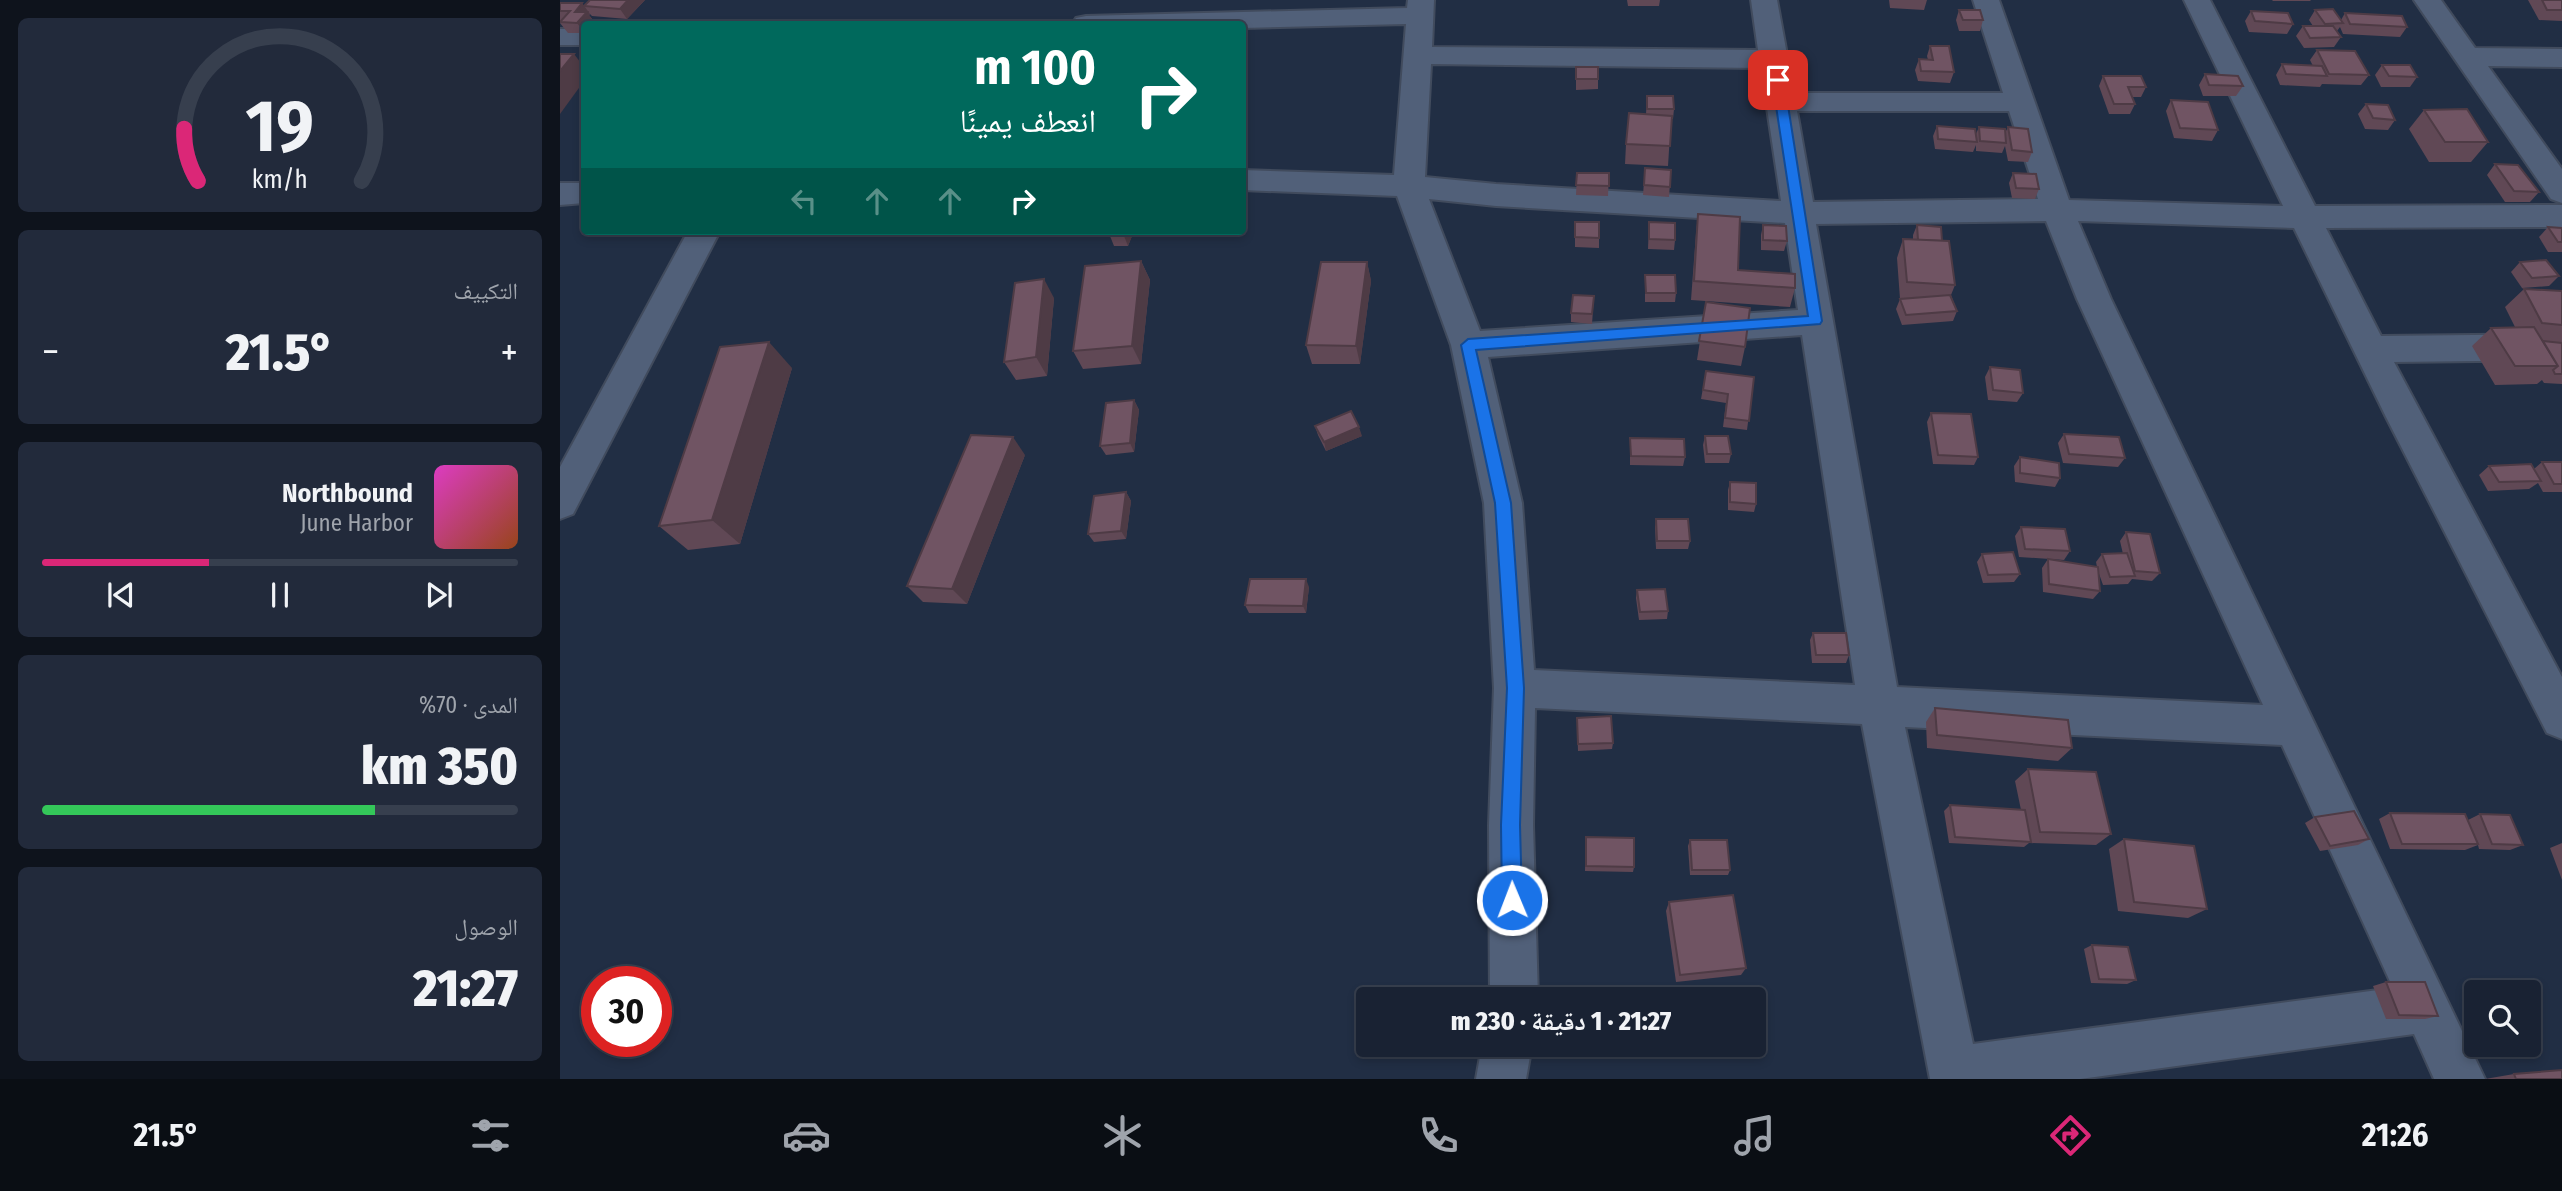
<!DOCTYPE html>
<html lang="ar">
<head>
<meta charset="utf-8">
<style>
	:root { --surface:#192233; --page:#222a3b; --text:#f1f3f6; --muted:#9fa4ac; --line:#373f4e; --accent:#db2777 }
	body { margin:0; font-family:"Fira Sans Condensed","Noto Naskh Arabic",sans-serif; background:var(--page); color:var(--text); direction:rtl; height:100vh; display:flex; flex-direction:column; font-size:26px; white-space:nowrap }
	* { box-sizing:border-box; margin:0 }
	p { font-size:23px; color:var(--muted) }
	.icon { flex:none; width:38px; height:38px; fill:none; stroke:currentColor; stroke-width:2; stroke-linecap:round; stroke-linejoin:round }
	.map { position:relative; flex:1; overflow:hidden; direction:ltr }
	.details { display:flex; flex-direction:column; gap:18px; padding:18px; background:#0e131c; width:560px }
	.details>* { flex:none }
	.guide { position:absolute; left:21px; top:21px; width:665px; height:214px; border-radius:7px; box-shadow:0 4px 10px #0003,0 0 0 2px var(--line); direction:rtl; background:#00695c; color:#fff; overflow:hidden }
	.buttons { position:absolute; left:1904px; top:980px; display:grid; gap:14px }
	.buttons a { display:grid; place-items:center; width:77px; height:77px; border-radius:7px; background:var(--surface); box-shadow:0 4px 10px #0003,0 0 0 2px var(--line); font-size:35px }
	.speed { position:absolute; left:21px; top:966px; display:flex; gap:14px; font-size:35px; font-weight:700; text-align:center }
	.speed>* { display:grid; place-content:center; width:91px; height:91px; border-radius:50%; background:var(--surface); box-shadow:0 4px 10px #0003,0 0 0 2px var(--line); line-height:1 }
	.speed .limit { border:10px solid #d22; background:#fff; color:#111 }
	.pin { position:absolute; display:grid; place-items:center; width:60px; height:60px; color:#fff; margin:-30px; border-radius:14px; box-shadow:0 4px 10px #0006 }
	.me { position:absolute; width:77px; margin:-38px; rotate:359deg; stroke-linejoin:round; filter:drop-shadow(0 0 5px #0008) }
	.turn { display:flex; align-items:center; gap:24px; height:147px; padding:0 35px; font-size:32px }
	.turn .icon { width:91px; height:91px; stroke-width:2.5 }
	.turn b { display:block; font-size:49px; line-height:60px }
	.lanes { display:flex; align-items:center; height:66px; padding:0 35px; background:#0003; justify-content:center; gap:35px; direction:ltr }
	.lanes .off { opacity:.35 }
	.big { font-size:52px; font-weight:800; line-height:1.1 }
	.details .tile { flex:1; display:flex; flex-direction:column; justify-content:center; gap:10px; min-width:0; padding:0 24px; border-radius:10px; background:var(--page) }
	.details .dial { align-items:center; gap:0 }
	.dial svg { height:182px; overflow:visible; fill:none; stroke:var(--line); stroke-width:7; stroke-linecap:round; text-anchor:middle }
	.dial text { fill:var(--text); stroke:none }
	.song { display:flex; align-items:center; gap:21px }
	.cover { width:84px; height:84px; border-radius:10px; background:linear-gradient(135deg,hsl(310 70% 55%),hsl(20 70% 35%)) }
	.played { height:7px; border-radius:4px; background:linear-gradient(90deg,var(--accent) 35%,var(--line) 35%) }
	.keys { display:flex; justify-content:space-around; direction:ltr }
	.heat { display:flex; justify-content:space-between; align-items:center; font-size:38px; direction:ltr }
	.charge { height:10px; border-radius:5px; background:linear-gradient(90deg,#34c759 70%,var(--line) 0) }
	.trip { position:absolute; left:796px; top:987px; width:410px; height:70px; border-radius:7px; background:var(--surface); box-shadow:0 4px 10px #0003,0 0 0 2px var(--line); font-weight:800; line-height:70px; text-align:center; direction:rtl }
	.menu { display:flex; height:112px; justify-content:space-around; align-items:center; background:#0a0e14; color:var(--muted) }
	.menu .icon { width:49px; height:49px }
	.menu .selected { color:var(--accent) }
	.menu b { font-size:32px; color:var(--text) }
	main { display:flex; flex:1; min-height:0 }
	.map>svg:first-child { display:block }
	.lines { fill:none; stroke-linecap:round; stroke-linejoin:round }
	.street-casing { stroke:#414b5d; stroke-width:4 }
	.street { fill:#516079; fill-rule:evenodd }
	.wall { fill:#604855 }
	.shaded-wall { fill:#4e3b45 }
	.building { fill:#705463; stroke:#4e3b45; stroke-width:2 }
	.route { fill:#1a73e8; stroke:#114b97; stroke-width:2 }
</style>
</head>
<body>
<main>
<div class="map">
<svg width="2002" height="1079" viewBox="0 0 2002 1079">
	<rect width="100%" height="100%" fill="#212e44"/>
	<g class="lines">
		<g class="street-casing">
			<g id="street">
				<path d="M848,0h26l-2,47 326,3 -7,-50h26l17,93h209l-30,-93h26l70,200 214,6 -99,-206h26l105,206 247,-1v22l-236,1 55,108 181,-2v26l-168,2 168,315v62l-15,-6 -161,-316 -92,-189 -216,-7 33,78 374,780h-51l-20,-45 -334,45h-150l-68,-355 -327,-16 -2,117 5,174h-48l-1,-174 5,-137 -10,-185 -33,-158 -54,-149 -155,-6v-20l152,5 12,-151 -164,4v-4h-170l4,-6 10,-2 321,-8zM871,64l330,4 20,133 -285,-17 -71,-7zM1237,111h212l29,88 -225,3zM869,199l67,7 289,17 13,87 -318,21zM1486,221l31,78 186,406 -366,-18 -81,-463zM1242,335l53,350 -321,-15 -12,-167 -34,-146zM1345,727l377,18 111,243 -420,56z"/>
				<polygon points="1854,0 1881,0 1915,48 2002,49 2002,67 1928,66 2002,169 2002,203 1991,199"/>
				<rect x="0" y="29" width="24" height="16"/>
				<polygon points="0,183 24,183 24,203 0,205"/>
				<polygon points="128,231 160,231 13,514 0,519 0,467"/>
				<polygon points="922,1045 972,1045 966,1079 916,1079"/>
			</g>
		</g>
		<use href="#street" class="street"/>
	</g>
	<g class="wall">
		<polygon points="85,0 67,19 32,16 30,14 29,15 35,23 34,24 24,24 24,33 8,33 0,23 0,3 22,3 24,6"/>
		<polygon points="1067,0 1100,0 1099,6 1068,6"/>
		<polygon points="1329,0 1367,0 1364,10 1330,8"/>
		<polygon points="1712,0 1751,0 1750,1 1713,1"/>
		<polygon points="1968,0 2002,0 2002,21 1979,20"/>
		<polygon points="1399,10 1423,20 1420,31 1399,31 1396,20"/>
		<polygon points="1755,10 1781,20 1785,13 1847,27 1840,37 1783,34 1780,27 1777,31 1781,37 1774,47 1744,48 1736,36 1743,26 1753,26 1749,20"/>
		<polygon points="1691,11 1733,24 1727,34 1689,32 1685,21"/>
		<polygon points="1370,46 1394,72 1390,83 1358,81 1355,70 1359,59 1368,60 1367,56"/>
		<polygon points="1757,50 1809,75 1801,85 1762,84 1760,87 1720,85 1716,75 1722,64 1753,66 1750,60"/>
		<polygon points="1822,65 1857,77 1850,87 1821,87 1815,75"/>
		<polygon points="1016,67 1038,79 1038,89 1016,90"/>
		<polygon points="1645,74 1683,86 1676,96 1643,96 1639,85"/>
		<polygon points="1543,76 1586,87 1581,97 1572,97 1575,104 1570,114 1549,114 1539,86"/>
		<polygon points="1087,96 1114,109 1113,119 1111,119 1108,166 1065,164 1066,144 1086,114"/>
		<polygon points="1611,100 1658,130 1652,141 1614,138 1606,111"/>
		<polygon points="1806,104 1835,120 1828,130 1805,129 1798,114"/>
		<polygon points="1864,110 1928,142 1911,162 1869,162 1849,129"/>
		<polygon points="1377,126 1416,134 1419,127 1445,133 1448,127 1472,152 1468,162 1448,161 1445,146 1442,153 1416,151 1416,145 1413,152 1375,149 1373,136"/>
		<polygon points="1935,164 1979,192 1970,202 1945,202 1927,175"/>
		<polygon points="1085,168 1111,170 1109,197 1083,195"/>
		<polygon points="1017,173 1049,173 1048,196 1016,195"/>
		<polygon points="1453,173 1479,189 1475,199 1452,198 1449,183"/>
		<polygon points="1138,214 1178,270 1235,288 1230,307 1131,300 1136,233"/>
		<polygon points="1015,222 1039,238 1039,248 1015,247"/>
		<polygon points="1089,222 1115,240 1114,250 1088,249"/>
		<polygon points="1203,225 1227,241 1224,251 1201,250 1201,235"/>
		<polygon points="1357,225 1382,241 1395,285 1391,295 1397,311 1393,321 1342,325 1336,309 1340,299 1337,258 1343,239 1353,239 1353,235"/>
		<polygon points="1988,227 2002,228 2002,252 1988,252 1979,237"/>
		<polygon points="552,231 574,231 568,246 554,246 550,236"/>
		<polygon points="581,261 590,280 581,364 523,369 513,351"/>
		<polygon points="807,262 811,281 800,364 752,364 746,345"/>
		<polygon points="1960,262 1999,276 1989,286 1962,288 1951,272"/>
		<polygon points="1085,275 1116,293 1115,302 1085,302"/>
		<polygon points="1964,289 2002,291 2002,384 1984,383 1982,380 1977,384 1935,385 1912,346 1931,328 1955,327 1945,307"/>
		<polygon points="1034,296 1032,324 1011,322 1011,313"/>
		<polygon points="494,298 487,376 456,380 444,362"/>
		<polygon points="1146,302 1185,347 1181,366 1137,360"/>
		<polygon points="1430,367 1463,393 1457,402 1428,400 1425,377"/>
		<polygon points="232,368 180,544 128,550 99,526"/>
		<polygon points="1146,371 1194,377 1187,430 1163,427 1166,403 1141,399"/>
		<polygon points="574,400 579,410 574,452 546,455 540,446"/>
		<polygon points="1371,413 1418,457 1414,465 1373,464 1367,422"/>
		<polygon points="755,426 802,436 766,451 758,435"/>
		<polygon points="1504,434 1565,458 1558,467 1503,463 1498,443"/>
		<polygon points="1145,436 1171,454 1169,463 1145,463 1143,445"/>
		<polygon points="1070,438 1125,457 1123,466 1070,465"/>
		<polygon points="465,455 407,604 363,602 347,586"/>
		<polygon points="1460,457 1500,478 1495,487 1455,482 1454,466"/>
		<polygon points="1982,462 2002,462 2002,492 1983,492 1978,483 1969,489 1928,491 1919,475 1929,466 1974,469"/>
		<polygon points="1170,482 1196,504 1194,512 1168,510 1168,490"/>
		<polygon points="566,492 571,501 566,539 534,542 528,534"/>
		<polygon points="1096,519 1130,541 1128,549 1096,549 1095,527"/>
		<polygon points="1461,527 1510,551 1504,560 1459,557 1455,536"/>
		<polygon points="1566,532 1600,573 1592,581 1572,579 1568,584 1543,585 1538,571 1540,591 1533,599 1483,592 1482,568 1488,559 1537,567 1536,562 1542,554 1563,554 1560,541"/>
		<polygon points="1422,554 1460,574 1454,582 1423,583 1417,562"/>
		<polygon points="749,587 746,613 689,613 685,605"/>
		<polygon points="1077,590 1108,611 1107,619 1079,620 1076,598"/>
		<polygon points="1253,633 1289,655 1286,663 1252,663 1250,640"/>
		<polygon points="1375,708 1512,748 1498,761 1367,748 1366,722"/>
		<polygon points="1017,725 1053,743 1052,749 1018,751"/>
		<polygon points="1468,769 1551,834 1536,845 1469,843 1464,847 1389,843 1384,811 1390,805 1461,810 1455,781"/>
		<polygon points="1830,813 1908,820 1920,814 1963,845 1950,850 1919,849 1918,845 1905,850 1830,849 1819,819"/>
		<polygon points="1755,817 1809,839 1798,845 1760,851 1745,823"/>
		<polygon points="1026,837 1074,867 1073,872 1025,871"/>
		<polygon points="1564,839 1647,909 1628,918 1558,911 1549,849"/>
		<polygon points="1130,840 1170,870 1168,875 1130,875 1128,846"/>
		<polygon points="2002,843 2002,880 1990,848"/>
		<polygon points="1109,902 1186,968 1181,975 1116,982 1106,911"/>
		<polygon points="1532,945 1576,980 1567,984 1531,983 1524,949"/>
		<polygon points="1826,982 1878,1016 1865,1019 1826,1019 1813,986"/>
		<polygon points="1954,1074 2002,1079 1925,1079"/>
	</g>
	<g class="shaded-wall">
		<polygon points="68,0 85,0 67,19 60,9"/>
		<polygon points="22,3 30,14 29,15 35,23 34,24 24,24 24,32 17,23 15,12"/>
		<polygon points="14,54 24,67 24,81 0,114 0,71"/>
		<polygon points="566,231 574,231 568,246 564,236"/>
		<polygon points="581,261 590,280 581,364 572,346"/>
		<polygon points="807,262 811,281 800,364 796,346"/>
		<polygon points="484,279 494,298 487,376 476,357"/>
		<polygon points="209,342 232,368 180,544 152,520"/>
		<polygon points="574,400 579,410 574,452 570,443"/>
		<polygon points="799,427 802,436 766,451 764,442"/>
		<polygon points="453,437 465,455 407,604 392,589"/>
		<polygon points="566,492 571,501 566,539 561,531"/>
		<polygon points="746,579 749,587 746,613 743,606"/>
	</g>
	<g class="building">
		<polygon points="30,0 68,0 60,9 24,6"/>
		<polygon points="1982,0 2002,0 2002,10 1987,10"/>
		<polygon points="0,3 22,3 15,12 27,12 17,23 0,22 10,11 0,11"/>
		<polygon points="1773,9 1783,23 1765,24 1755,10"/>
		<polygon points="1399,10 1420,10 1423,20 1403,20"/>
		<polygon points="1691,11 1728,13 1733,24 1695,21"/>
		<polygon points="1785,13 1842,16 1847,27 1790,24"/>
		<polygon points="1743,26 1773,26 1781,37 1750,38"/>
		<polygon points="1370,46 1389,46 1394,72 1361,71 1359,59 1373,60"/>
		<polygon points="1757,50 1795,51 1809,75 1769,74"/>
		<polygon points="0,54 14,54 0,71"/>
		<polygon points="1722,64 1762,66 1767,76 1726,74"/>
		<polygon points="1822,65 1850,65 1857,77 1829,76"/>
		<rect x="1016" y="67" width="22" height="12"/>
		<polygon points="1645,74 1678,76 1683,86 1649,85"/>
		<polygon points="1543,76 1581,76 1586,87 1568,87 1575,104 1554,104"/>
		<polygon points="1087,96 1113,96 1114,109 1087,109"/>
		<polygon points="1611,100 1648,102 1658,130 1620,128"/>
		<polygon points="1806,104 1828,105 1835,120 1813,118"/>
		<polygon points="1907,109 1928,142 1885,142 1864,110"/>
		<polygon points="1069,113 1112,116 1110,146 1066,144"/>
		<polygon points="1377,126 1415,129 1417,142 1378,139"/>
		<polygon points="1419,127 1445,129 1446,143 1420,141"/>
		<polygon points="1448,127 1468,129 1472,152 1452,150"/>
		<polygon points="1935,164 1958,165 1979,192 1954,191"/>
		<polygon points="1085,168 1111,170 1110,187 1084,185"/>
		<polygon points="1017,173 1049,173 1049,186 1016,185"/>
		<polygon points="1453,173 1476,174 1479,189 1456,188"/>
		<polygon points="1138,214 1180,217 1178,270 1235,274 1235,288 1134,281"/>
		<polygon points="1015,222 1039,222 1039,238 1015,237"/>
		<polygon points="1089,222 1115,223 1115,240 1089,239"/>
		<polygon points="1203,225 1226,226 1227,241 1203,240"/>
		<polygon points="1357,225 1381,227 1382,241 1358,240"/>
		<polygon points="1988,227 2002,228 2002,242 1998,242"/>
		<polygon points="552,231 566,231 564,236 550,236"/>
		<polygon points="1343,239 1389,241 1395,285 1347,282"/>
		<polygon points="1986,260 1999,276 1972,278 1960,262"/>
		<polygon points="581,261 572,346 513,351 525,266"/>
		<polygon points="761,262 807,262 796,346 746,345"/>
		<polygon points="1085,275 1115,275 1116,293 1086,293"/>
		<polygon points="484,279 476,357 444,362 455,283"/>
		<polygon points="1964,289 2002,291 2002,325 1982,323"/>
		<polygon points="1013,295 1034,296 1032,314 1011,313"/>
		<polygon points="1390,295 1397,311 1346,315 1340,299"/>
		<polygon points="1146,302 1190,308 1185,347 1139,341"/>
		<polygon points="1974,327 1998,366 1955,366 1931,328"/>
		<polygon points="1983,341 2002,343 2002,374 1995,374 1993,370 1998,366"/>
		<polygon points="209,342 152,520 99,526 160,347"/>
		<polygon points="1430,367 1460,370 1463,393 1433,390"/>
		<polygon points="1146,371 1194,377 1189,421 1165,418 1168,394 1143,390"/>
		<polygon points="574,400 570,443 540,446 546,403"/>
		<polygon points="791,411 799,427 764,442 755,426"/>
		<polygon points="1371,413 1411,414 1418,457 1378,455"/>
		<polygon points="1504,434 1559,437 1565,458 1509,454"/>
		<polygon points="411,435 453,437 392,589 347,586"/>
		<polygon points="1145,436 1168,436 1171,454 1147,454"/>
		<polygon points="1070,438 1124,439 1125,457 1071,456"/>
		<polygon points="1460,457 1499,463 1500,478 1460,473"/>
		<polygon points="1982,462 2002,462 2002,484 1994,484"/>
		<polygon points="1971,464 1981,481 1939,482 1929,466"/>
		<polygon points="1170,482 1196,483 1196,504 1170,502"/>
		<polygon points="566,492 561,531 528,534 534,496"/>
		<polygon points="1096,519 1128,519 1130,541 1097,541"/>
		<polygon points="1461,527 1505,529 1510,551 1465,549"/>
		<polygon points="1566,532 1590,534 1600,573 1575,571"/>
		<polygon points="1453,552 1460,574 1428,575 1422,554"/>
		<polygon points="1567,553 1575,576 1550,577 1542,554"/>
		<polygon points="1488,559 1538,567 1540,591 1489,584"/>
		<polygon points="690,579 746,579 743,606 685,605"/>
		<polygon points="1105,589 1108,611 1080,612 1077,590"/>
		<polygon points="1253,633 1286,633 1289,655 1256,655"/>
		<polygon points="1375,708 1508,720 1512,748 1377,735"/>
		<polygon points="1051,716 1053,743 1018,744 1017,718"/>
		<polygon points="1468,769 1536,772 1551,834 1480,832"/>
		<polygon points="1390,805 1465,810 1471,842 1395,837"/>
		<polygon points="1794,811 1809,839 1770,846 1755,817"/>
		<polygon points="1830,813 1905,814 1918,844 1842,844"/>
		<polygon points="1920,814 1950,815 1963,845 1932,844"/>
		<polygon points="1026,837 1074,838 1074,867 1026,866"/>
		<polygon points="1564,839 1634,846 1647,909 1574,902"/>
		<polygon points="1130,840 1167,840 1170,870 1132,870"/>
		<polygon points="1173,895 1186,968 1120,975 1109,902"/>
		<polygon points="1532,945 1568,947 1576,980 1539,979"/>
		<polygon points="1826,982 1865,982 1878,1016 1839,1015"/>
		<polygon points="2002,1070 2002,1079 1956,1079 1954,1074"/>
	</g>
	<polygon class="route" points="1218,77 1224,80 1262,321 1260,324 916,350 951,503 964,688 960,825 962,900 959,906 952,909 945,906 942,900 941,825 947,688 935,503 901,345 908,339 1248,316 1212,80"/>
</svg>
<div class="buttons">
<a><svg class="icon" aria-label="search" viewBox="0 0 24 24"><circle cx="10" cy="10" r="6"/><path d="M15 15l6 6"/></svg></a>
</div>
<div class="speed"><div class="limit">30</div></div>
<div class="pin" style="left:1218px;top:80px;background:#d93025"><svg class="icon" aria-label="arrive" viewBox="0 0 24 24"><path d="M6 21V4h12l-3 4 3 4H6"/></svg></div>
<svg class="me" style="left:952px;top:900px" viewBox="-20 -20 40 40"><circle r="17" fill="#1a73e8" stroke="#fff" stroke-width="3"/><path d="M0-11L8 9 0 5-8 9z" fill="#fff"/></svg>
<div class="trip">21:27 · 1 دقيقة · 230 m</div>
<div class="guide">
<div class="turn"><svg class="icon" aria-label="right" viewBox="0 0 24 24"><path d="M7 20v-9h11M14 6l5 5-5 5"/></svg><div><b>100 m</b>انعطف يمينًا</div></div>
<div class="lanes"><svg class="icon off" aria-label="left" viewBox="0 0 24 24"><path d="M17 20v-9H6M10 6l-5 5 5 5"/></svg><svg class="icon off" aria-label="ahead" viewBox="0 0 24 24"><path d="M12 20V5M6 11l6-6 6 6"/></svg><svg class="icon off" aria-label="ahead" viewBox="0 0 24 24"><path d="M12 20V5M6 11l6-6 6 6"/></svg><svg class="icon" aria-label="right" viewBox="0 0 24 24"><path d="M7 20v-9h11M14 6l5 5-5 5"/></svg></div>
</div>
</div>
<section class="details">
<div class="tile dial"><svg viewBox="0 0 100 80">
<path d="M14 69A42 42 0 1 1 86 69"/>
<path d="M14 69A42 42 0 0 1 8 46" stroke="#db2777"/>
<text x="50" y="56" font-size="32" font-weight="700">19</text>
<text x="50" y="72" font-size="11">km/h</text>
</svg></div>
<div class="tile"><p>التكييف</p>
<div class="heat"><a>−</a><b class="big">21.5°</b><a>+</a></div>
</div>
<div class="tile">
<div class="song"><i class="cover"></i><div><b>Northbound</b><p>June Harbor</p></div></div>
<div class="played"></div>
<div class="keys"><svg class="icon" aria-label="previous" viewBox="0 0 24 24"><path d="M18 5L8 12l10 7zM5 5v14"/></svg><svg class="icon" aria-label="pause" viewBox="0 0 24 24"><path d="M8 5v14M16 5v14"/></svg><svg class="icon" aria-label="next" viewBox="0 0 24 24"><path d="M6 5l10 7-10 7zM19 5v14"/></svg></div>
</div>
<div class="tile"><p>المدى · 70%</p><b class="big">350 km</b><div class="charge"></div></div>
<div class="tile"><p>الوصول</p><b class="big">21:27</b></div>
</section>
</main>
<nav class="menu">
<b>21:26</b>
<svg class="icon selected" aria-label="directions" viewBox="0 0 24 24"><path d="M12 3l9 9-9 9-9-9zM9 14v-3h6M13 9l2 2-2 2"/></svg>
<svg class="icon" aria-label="music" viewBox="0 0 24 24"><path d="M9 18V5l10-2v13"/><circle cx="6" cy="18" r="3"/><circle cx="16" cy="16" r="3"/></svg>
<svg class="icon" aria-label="phone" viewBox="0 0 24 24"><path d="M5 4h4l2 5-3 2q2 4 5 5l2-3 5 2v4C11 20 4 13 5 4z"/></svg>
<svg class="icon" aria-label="climate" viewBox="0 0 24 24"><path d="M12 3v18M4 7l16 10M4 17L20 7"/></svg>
<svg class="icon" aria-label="car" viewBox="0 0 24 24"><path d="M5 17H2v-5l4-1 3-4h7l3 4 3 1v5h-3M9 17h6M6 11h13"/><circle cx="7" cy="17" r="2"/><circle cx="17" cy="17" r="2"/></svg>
<svg class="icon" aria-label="filters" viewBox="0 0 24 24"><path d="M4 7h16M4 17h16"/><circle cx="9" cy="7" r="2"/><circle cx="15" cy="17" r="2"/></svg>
<b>21.5°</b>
</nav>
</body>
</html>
